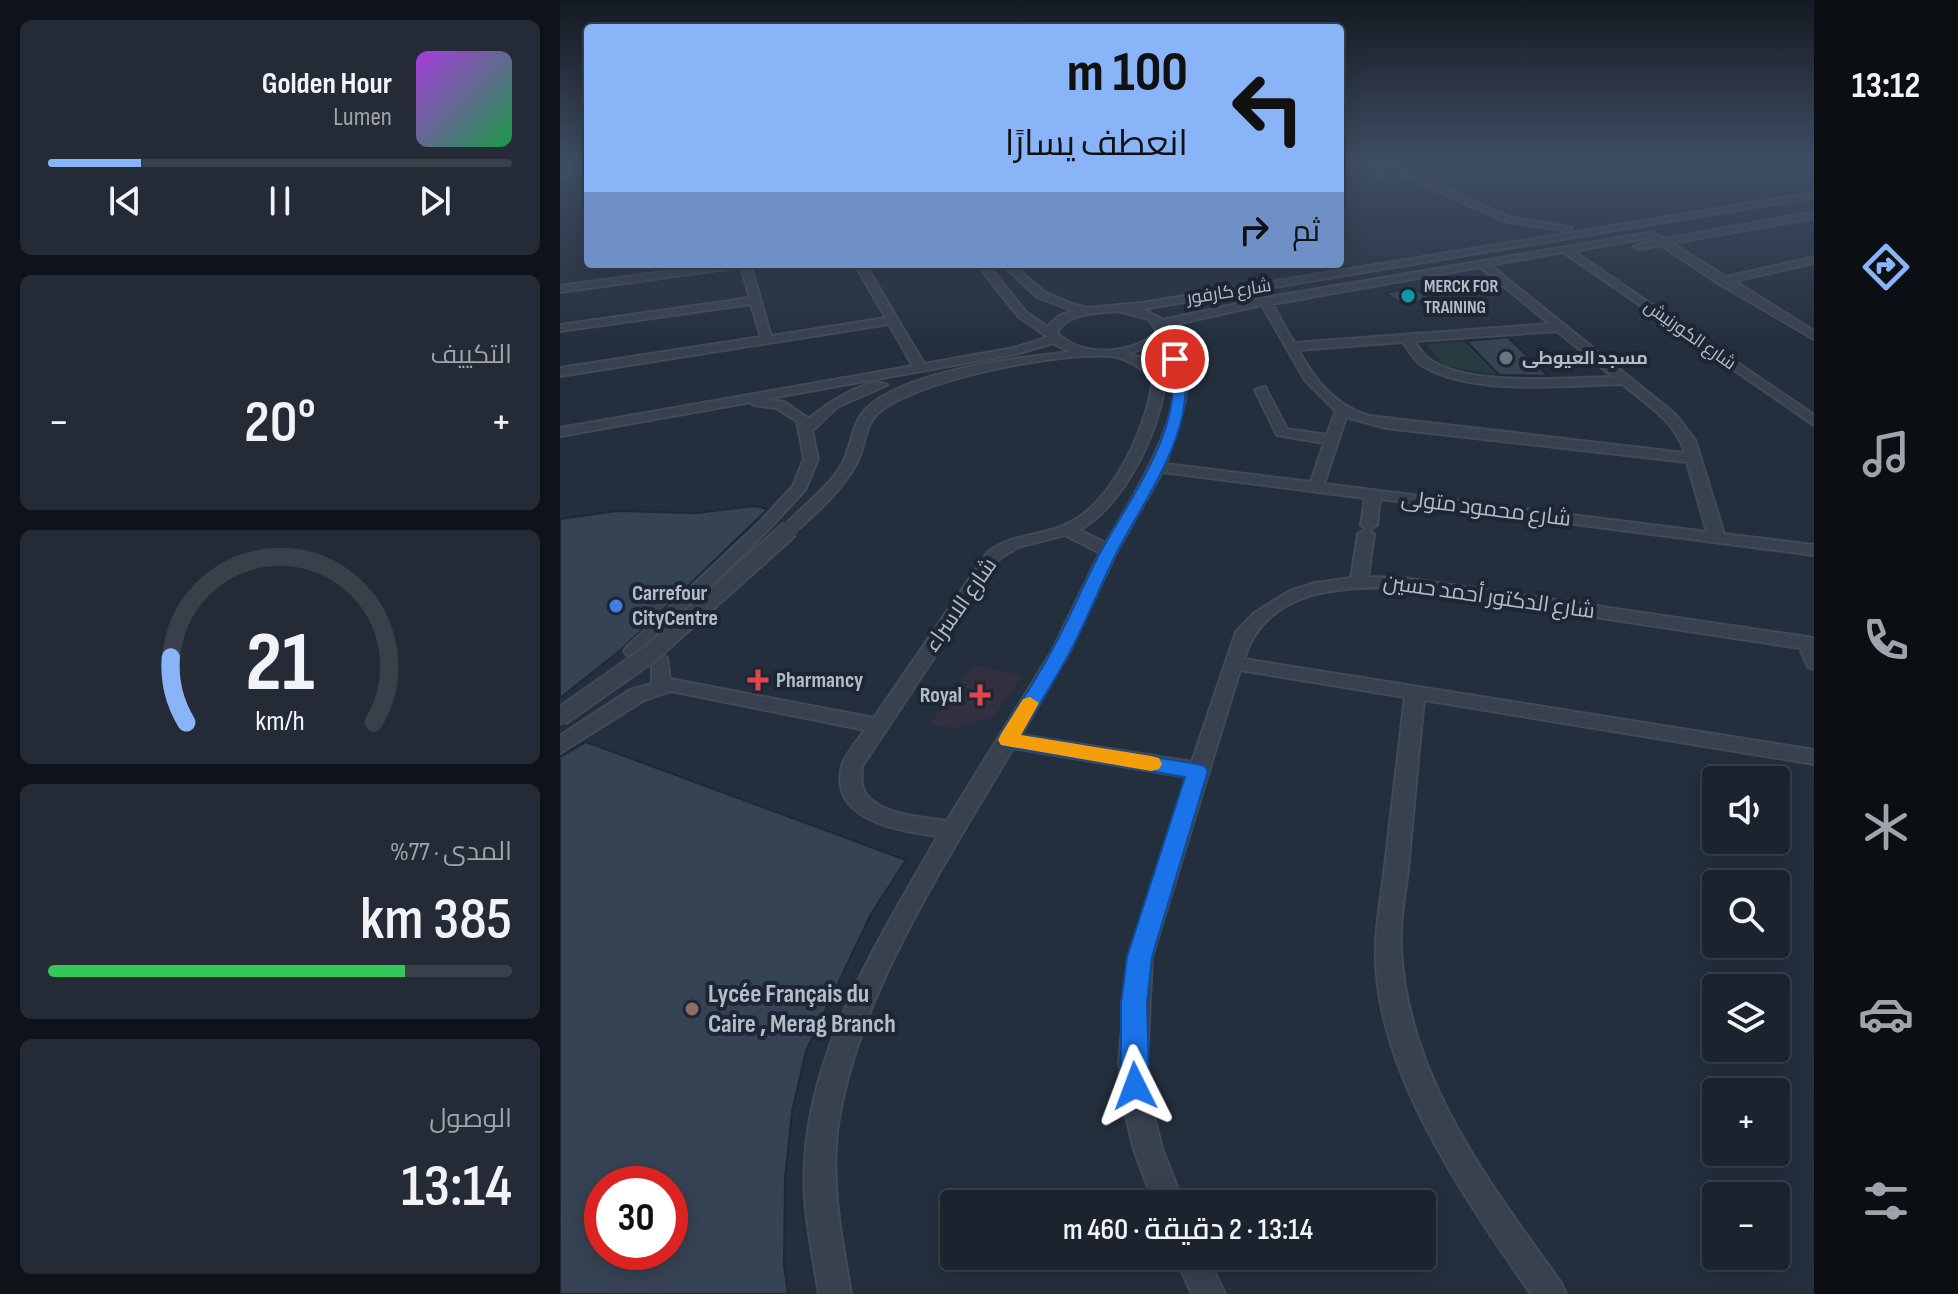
<!DOCTYPE html>
<html lang="ar">
<head>
<meta charset="utf-8">
<style>
	:root { --surface:#1b232e; --page:#242b36; --text:#f1f3f6; --muted:#a0a4aa; --line:#39404a; --accent:#8ab4f8 }
	body { margin:0; font-family:"Sofia Sans Condensed",Cairo,sans-serif; background:var(--page); color:var(--text); direction:rtl; height:100vh; display:flex; flex-direction:column; font-size:30px; white-space:nowrap }
	* { box-sizing:border-box; margin:0 }
	p { font-size:26px; color:var(--muted) }
	.icon { flex:none; width:44px; height:44px; fill:none; stroke:currentColor; stroke-width:2; stroke-linecap:round; stroke-linejoin:round }
	.map { position:relative; flex:1; overflow:hidden; direction:ltr }
	.details { display:flex; flex-direction:column; gap:20px; padding:20px; background:#0f1319; width:560px }
	.details>* { flex:none }
	.guide { position:absolute; left:24px; top:24px; width:760px; height:244px; border-radius:8px; box-shadow:0 4px 20px #0003,0 0 0 2px var(--line); direction:rtl; background:#8ab4f8; color:#111; overflow:hidden }
	.buttons { position:absolute; left:1142px; top:766px; display:grid; gap:16px }
	.buttons a { display:grid; place-items:center; width:88px; height:88px; border-radius:8px; background:var(--surface); box-shadow:0 4px 20px #0003,0 0 0 2px var(--line); font-size:40px }
	.speed { position:absolute; left:24px; top:1166px; display:flex; gap:16px; font-size:40px; font-weight:700; text-align:center }
	.speed>* { display:grid; place-content:center; width:104px; height:104px; border-radius:50%; background:var(--surface); box-shadow:0 4px 20px #0003,0 0 0 2px var(--line); line-height:1 }
	.speed .limit { border:12px solid #d22; background:#fff; color:#111 }
	.pin { position:absolute; display:grid; place-items:center; width:68px; height:68px; color:#fff; margin:-34px; border:4px solid #fff; border-radius:50%; box-shadow:0 2px 8px #0007 }
	.me { position:absolute; width:88px; margin:-44px; rotate:357deg; stroke-linejoin:round; filter:drop-shadow(0 0 6px #0008) }
	.turn { display:flex; align-items:center; gap:28px; height:168px; padding:0 24px; font-size:36px }
	.turn .icon { width:104px; height:104px; stroke-width:2.5 }
	.turn b { display:block; font-size:56px; line-height:68px }
	.then { display:flex; align-items:center; height:76px; padding:0 24px; background:#0003; gap:16px; font-size:30px }
	.big { font-size:60px; font-weight:600; line-height:1.1 }
	.details .card { flex:1; display:flex; flex-direction:column; justify-content:center; gap:12px; min-width:0; padding:0 28px; border-radius:12px; background:var(--page) }
	.details .dial { align-items:center; gap:0 }
	.dial svg { height:208px; overflow:visible; fill:none; stroke:var(--line); stroke-width:7; stroke-linecap:round; text-anchor:middle }
	.dial text { fill:var(--text); stroke:none }
	.song { display:flex; align-items:center; gap:24px }
	.cover { width:96px; height:96px; border-radius:12px; background:linear-gradient(135deg,hsl(280 70% 55%),hsl(140 70% 35%)) }
	.played { height:8px; border-radius:4px; background:linear-gradient(90deg,var(--accent) 20%,var(--line) 20%) }
	.keys { display:flex; justify-content:space-around; direction:ltr }
	.heat { display:flex; justify-content:space-between; align-items:center; font-size:44px; direction:ltr }
	.charge { height:12px; border-radius:6px; background:linear-gradient(90deg,#34c759 77%,var(--line) 0) }
	.trip { position:absolute; left:380px; top:1190px; width:496px; height:80px; border-radius:8px; background:var(--surface); box-shadow:0 4px 20px #0003,0 0 0 2px var(--line); font-weight:600; line-height:80px; text-align:center; direction:rtl }
	main { display:flex; flex:1; min-height:0 }
	.dock { display:flex; flex-direction:column; width:144px; justify-content:space-around; align-items:center; background:#0b0e12; color:var(--muted) }
	.dock .icon { width:56px; height:56px }
	.dock .current { color:var(--accent) }
	.dock b { font-size:36px; color:var(--text) }
	.map>svg:first-child { display:block }
	.medical { fill:#32303f }
	.green { fill:#263c3f }
	.building { fill:#364354; stroke:#1f2835; stroke-width:2; fill-rule:evenodd }
	.lines { fill:none; stroke-linecap:round; stroke-linejoin:round }
	.minor-casing { stroke:#414a57; stroke-width:4 }
	.minor { fill:#38414e; fill-rule:evenodd }
	.minor-bridge-casing { stroke:#414a57; stroke-width:21; stroke-linecap:butt }
	.minor-bridge { stroke:#38414e; stroke-width:17 }
	.route { fill:#1a73e8; stroke:#114b97; stroke-width:2 }
	.slow { fill:#f59e0b }
	.culture-dot { fill:#0f9aa8; stroke:#1d2633; stroke-width:3 }
	.worship-dot { fill:#6b7280; stroke:#1d2633; stroke-width:3 }
	.shop-dot { fill:#3f7fe0; stroke:#1d2633; stroke-width:3 }
	.health-dot { fill:#e0444e; stroke:#1d2633; stroke-width:3 }
	.education-dot { fill:#8d6e63; stroke:#1d2633; stroke-width:3 }
	.labels { text-anchor:middle; dominant-baseline:central; stroke-width:8; stroke-linejoin:round; paint-order:stroke }
	.far-poi-label { font-size:18px; font-weight:bold; fill:#b4bcc9; stroke:#1d2633; text-anchor:start }
	.far-street-label { font-size:18px; fill:#b4bcc9; stroke:#1d2633 }
	.street-label { font-size:22px; fill:#b4bcc9; stroke:#1d2633 }
	.poi-label { font-size:22px; font-weight:bold; fill:#b4bcc9; stroke:#1d2633; text-anchor:start }
	.near-poi-label { font-size:26px; font-weight:bold; fill:#b4bcc9; stroke:#1d2633; text-anchor:start }
</style>
</head>
<body>
<main>
<nav class="dock">
<b>13:12</b>
<svg class="icon current" aria-label="directions" viewBox="0 0 24 24"><path d="M12 3l9 9-9 9-9-9zM9 14v-3h6M13 9l2 2-2 2"/></svg>
<svg class="icon" aria-label="music" viewBox="0 0 24 24"><path d="M9 18V5l10-2v13"/><circle cx="6" cy="18" r="3"/><circle cx="16" cy="16" r="3"/></svg>
<svg class="icon" aria-label="phone" viewBox="0 0 24 24"><path d="M5 4h4l2 5-3 2q2 4 5 5l2-3 5 2v4C11 20 4 13 5 4z"/></svg>
<svg class="icon" aria-label="climate" viewBox="0 0 24 24"><path d="M12 3v18M4 7l16 10M4 17L20 7"/></svg>
<svg class="icon" aria-label="car" viewBox="0 0 24 24"><path d="M5 17H2v-5l4-1 3-4h7l3 4 3 1v5h-3M9 17h6M6 11h13"/><circle cx="7" cy="17" r="2"/><circle cx="17" cy="17" r="2"/></svg>
<svg class="icon" aria-label="filters" viewBox="0 0 24 24"><path d="M4 7h16M4 17h16"/><circle cx="9" cy="7" r="2"/><circle cx="15" cy="17" r="2"/></svg>
</nav>
<div class="map">
<svg width="1254" height="1294" viewBox="0 0 1254 1294">
	<rect width="100%" height="100%" fill="#242f3e"/>
	<polygon class="medical" points="412,665 463,675 434,716 394,728 370,724"/>
	<polygon class="green" points="906,341 939,375 884,366 866,344"/>
	<g class="building">
		<polygon points="853,288 872,299 843,304 825,293"/>
		<polygon points="948,337 988,376 939,375 906,341"/>
		<polygon points="195,506 208,509 62,649 0,698 0,519 57,511 136,513"/>
		<path d="M26,742l320,118 -35,54 -65,137 -14,61 -7,67 -1,86 4,29h-228v-537zM42,1184h68v68h-68z"/>
	</g>
	<g class="lines">
		<g class="minor-casing">
			<g id="minor">
				<polygon points="19,160 27,160 0,180 0,174"/>
				<polygon points="791,160 801,160 828,174 821,176"/>
				<polygon points="810,160 820,160 949,217 1012,228 1008,231 944,221"/>
				<path d="M1254,193v4l-671,112 20,11 102,-22 389,-66 -3,5 -78,14 241,164v10l-251,-173 -73,13 185,149 20,26 29,94 90,11v10l-434,-56 -3,26 -8,5 -8,-5 4,-27 -203,-26 -45,79 -47,100 -49,84 171,27 44,-130 17,-18 37,-23 25,-8 36,-5 7,-44 8,-5 8,5 -6,43 36,1 410,60v31l-6,-2 -8,-19 -396,-60c-62,-3 -139,1 -160,71l570,91v14l-390,-64c-6,57 -11,113 -16,170 -3,25 -9,53 -7,78 6,130 88,234 160,335l5,11h-35c-66,-96 -160,-228 -155,-350 1,-26 6,-52 9,-78 7,-56 13,-113 20,-169l-165,-27 -88,287 -5,106 5,45 10,41 22,55h-30l-20,-55 -10,-41 -5,-45 9,-106 59,-180 -174,-29c-66,112 -160,254 -176,384 -6,55 5,108 14,162h-32c-5,-32 -12,-65 -14,-97 -8,-132 71,-251 133,-361 -37,-5 -110,-15 -96,-70 3,-12 16,-26 23,-36l-194,-39 -27,9 -84,53v-17l70,-46 22,-6v-20l-6,-6 -19,-3 -3,-4 3,-4 132,-124 34,-37 11,-27 -7,-38 -21,-13 -23,-3 -2,-3 -191,34v-8l353,-62 -24,-42 -329,52v-8l201,-31 -10,-33 -191,27v-6l190,-27 -9,-31 -181,25v-6l160,-22h30l21,72 115,-18 -31,-54h10l59,100 90,-16 34,-11 -30,-21 -41,-52h10l39,48 21,15 12,-11 15,-5 -37,-14 -35,-33h10l32,28 28,12 15,4 55,-5zM920,267l70,57 -256,19 -22,-39zM702,305l43,75 31,31 -9,24 -40,-6 -22,-42 -10,3 22,45 47,8 -13,39 -145,-18 19,-63 2,-22 -20,-53zM558,311l31,8 8,13c-25,23 -75,26 -100,1 9,-21 41,-20 61,-22zM997,331l56,46c-47,1 -143,10 -183,-17 -7,-5 -11,-12 -16,-19zM601,341c4,12 10,24 13,36 9,40 -47,131 -68,166l-27,-13c46,-26 83,-102 86,-153l-19,-18 -18,-5zM843,342c6,8 11,19 20,24 50,30 142,19 199,18 24,19 54,38 63,69l-316,-37c-35,-10 -54,-36 -71,-66zM493,343l17,9c-54,6 -167,19 -205,58 -14,15 -13,39 -24,56 -15,25 -41,41 -59,63l8,5 5,-2c23,-21 46,-41 61,-68 9,-15 8,-38 21,-50 35,-34 186,-63 234,-58 16,2 29,11 42,22 -4,46 -40,124 -84,145 -26,14 -56,10 -81,29l-114,166 -204,-39 -3,-21 -10,-9 -9,-2 121,-118 36,-39 13,-31 -6,-28 25,-24 50,-22c-16,-11 -64,21 -78,34l-25,-17 -19,-3 251,-45zM786,417l40,11 301,34 20,70 -383,-48zM505,535l35,18 -48,98 -105,170c-23,-4 -79,-6 -85,-36 -1,-6 0,-13 0,-19l138,-208 18,-11z"/>
				<polygon points="1254,212 1254,218 1111,243 1166,277 1254,257 1254,263 1174,281 1254,331 1254,339 1158,283 1101,245 1079,249 1074,246 1095,240 1092,238 1097,235 1105,239"/>
				<polygon points="615,1256 647,1256 665,1294 632,1294"/>
			</g>
		</g>
		<use href="#minor" class="minor"/>
		<g class="minor-bridge-casing">
			<polyline id="minor-bridge" points="0,717 91,653 230,529"/>
		</g>
		<use href="#minor-bridge" class="minor-bridge"/>
	</g>
	<linearGradient id="sky" x2="0" y2="1"><stop stop-color="#141a22"/><stop offset="0.47" stop-color="#3f4d63"/><stop offset="1" stop-color="#3f4d63" stop-opacity="0"/></linearGradient>
	<rect width="1254" height="342" fill="url(#sky)"/>
	<path class="route" d="M615,355l6,4c21,63 -35,138 -63,191 -17,33 -30,68 -47,100 -15,29 -34,57 -50,85l176,29 8,2 3,5 -56,186 -5,46 2,83 -4,9 -10,4 -9,-4 -5,-9v-83l6,-46 58,-180 -177,-30 -7,-2 -3,-5c17,-31 38,-59 54,-90 18,-32 32,-67 49,-99 29,-53 88,-130 68,-192z"/>
	<polygon class="slow" points="470,697 479,703 461,735 591,756 599,758 602,764 599,769 591,771 441,745 438,740 441,734 463,699"/>
	<circle class="culture-dot" cx="848" cy="296" r="8"/>
	<circle class="worship-dot" cx="946" cy="358" r="8"/>
	<circle class="shop-dot" cx="56" cy="606" r="8"/>
	<g class="health-dot">
		<path d="M194 668h8v8h8v8h-8v8h-8v-8h-8v-8h8z"/>
		<path d="M416 683h8v8h8v8h-8v8h-8v-8h-8v-8h8z"/>
	</g>
	<circle class="education-dot" cx="132" cy="1009" r="8"/>
	<g class="labels">
		<g class="far-poi-label">
			<text x="864" y="286">MERCK FOR<tspan x="864" dy="21">TRAINING</tspan></text>
			<text x="962" y="358">مسجد العيوطى</text>
		</g>
		<g class="far-street-label">
			<text transform="translate(669 292) rotate(-9)">شارع كارفور</text>
			<text transform="translate(1130 335) rotate(35)">شارع الكورنيش</text>
		</g>
		<g class="street-label">
			<text transform="translate(926 509) rotate(7)">شارع محمود متولى</text>
			<text transform="translate(929 597) rotate(8)">شارع الدكتور أحمد حسين</text>
			<text transform="translate(401 605) rotate(-55)">شارع الاسراء</text>
		</g>
		<g class="poi-label">
			<text x="72" y="593">Carrefour<tspan x="72" dy="25">CityCentre</tspan></text>
			<text x="216" y="680">Pharmancy</text>
			<text x="402" y="695" text-anchor="end">Royal</text>
		</g>
		<g class="near-poi-label">
			<text x="148" y="994">Lycée Français du<tspan x="148" dy="30">Caire , Merag Branch</tspan></text>
		</g>
	</g>
</svg>
<div class="buttons">
<a><svg class="icon" aria-label="sound" viewBox="0 0 24 24"><path d="M4 9h4l5-4v14l-5-4H4zM17 9q2 3 0 6"/></svg></a>
<a><svg class="icon" aria-label="search" viewBox="0 0 24 24"><circle cx="10" cy="10" r="6"/><path d="M15 15l6 6"/></svg></a>
<a><svg class="icon" aria-label="layers" viewBox="0 0 24 24"><path d="M12 4l9 5-9 5-9-5zM3 14l9 5 9-5"/></svg></a>
<a>+</a>
<a>−</a>
</div>
<div class="speed"><div class="limit">30</div></div>
<div class="pin" style="left:615px;top:359px;background:#d93025"><svg class="icon" aria-label="arrive" viewBox="0 0 24 24"><path d="M6 21V4h12l-3 4 3 4H6"/></svg></div>
<svg class="me" style="left:575px;top:1086px" viewBox="-20 -20 40 40"><path d="M0-17L14 15 0 8-14 15z" fill="#1a73e8" stroke="#fff" stroke-width="4"/></svg>
<div class="trip">13:14 · 2 دقيقة · 460 m</div>
<div class="guide">
<div class="turn"><svg class="icon" aria-label="left" viewBox="0 0 24 24"><path d="M17 20v-9H6M10 6l-5 5 5 5"/></svg><div><b>100 m</b>انعطف يسارًا</div></div>
<div class="then">ثم<svg class="icon" aria-label="right" viewBox="0 0 24 24"><path d="M7 20v-9h11M14 6l5 5-5 5"/></svg></div>
</div>
</div>
<section class="details">
<div class="card">
<div class="song"><i class="cover"></i><div><b>Golden Hour</b><p>Lumen</p></div></div>
<div class="played"></div>
<div class="keys"><svg class="icon" aria-label="previous" viewBox="0 0 24 24"><path d="M18 5L8 12l10 7zM5 5v14"/></svg><svg class="icon" aria-label="pause" viewBox="0 0 24 24"><path d="M8 5v14M16 5v14"/></svg><svg class="icon" aria-label="next" viewBox="0 0 24 24"><path d="M6 5l10 7-10 7zM19 5v14"/></svg></div>
</div>
<div class="card"><p>التكييف</p>
<div class="heat"><a>−</a><b class="big">20°</b><a>+</a></div>
</div>
<div class="card dial"><svg viewBox="0 0 100 80">
<path d="M14 69A42 42 0 1 1 86 69"/>
<path d="M14 69A42 42 0 0 1 8 44" stroke="#8ab4f8"/>
<text x="50" y="56" font-size="32" font-weight="700">21</text>
<text x="50" y="72" font-size="11">km/h</text>
</svg></div>
<div class="card"><p>المدى · 77%</p><b class="big">385 km</b><div class="charge"></div></div>
<div class="card"><p>الوصول</p><b class="big">13:14</b></div>
</section>
</main>
</body>
</html>
